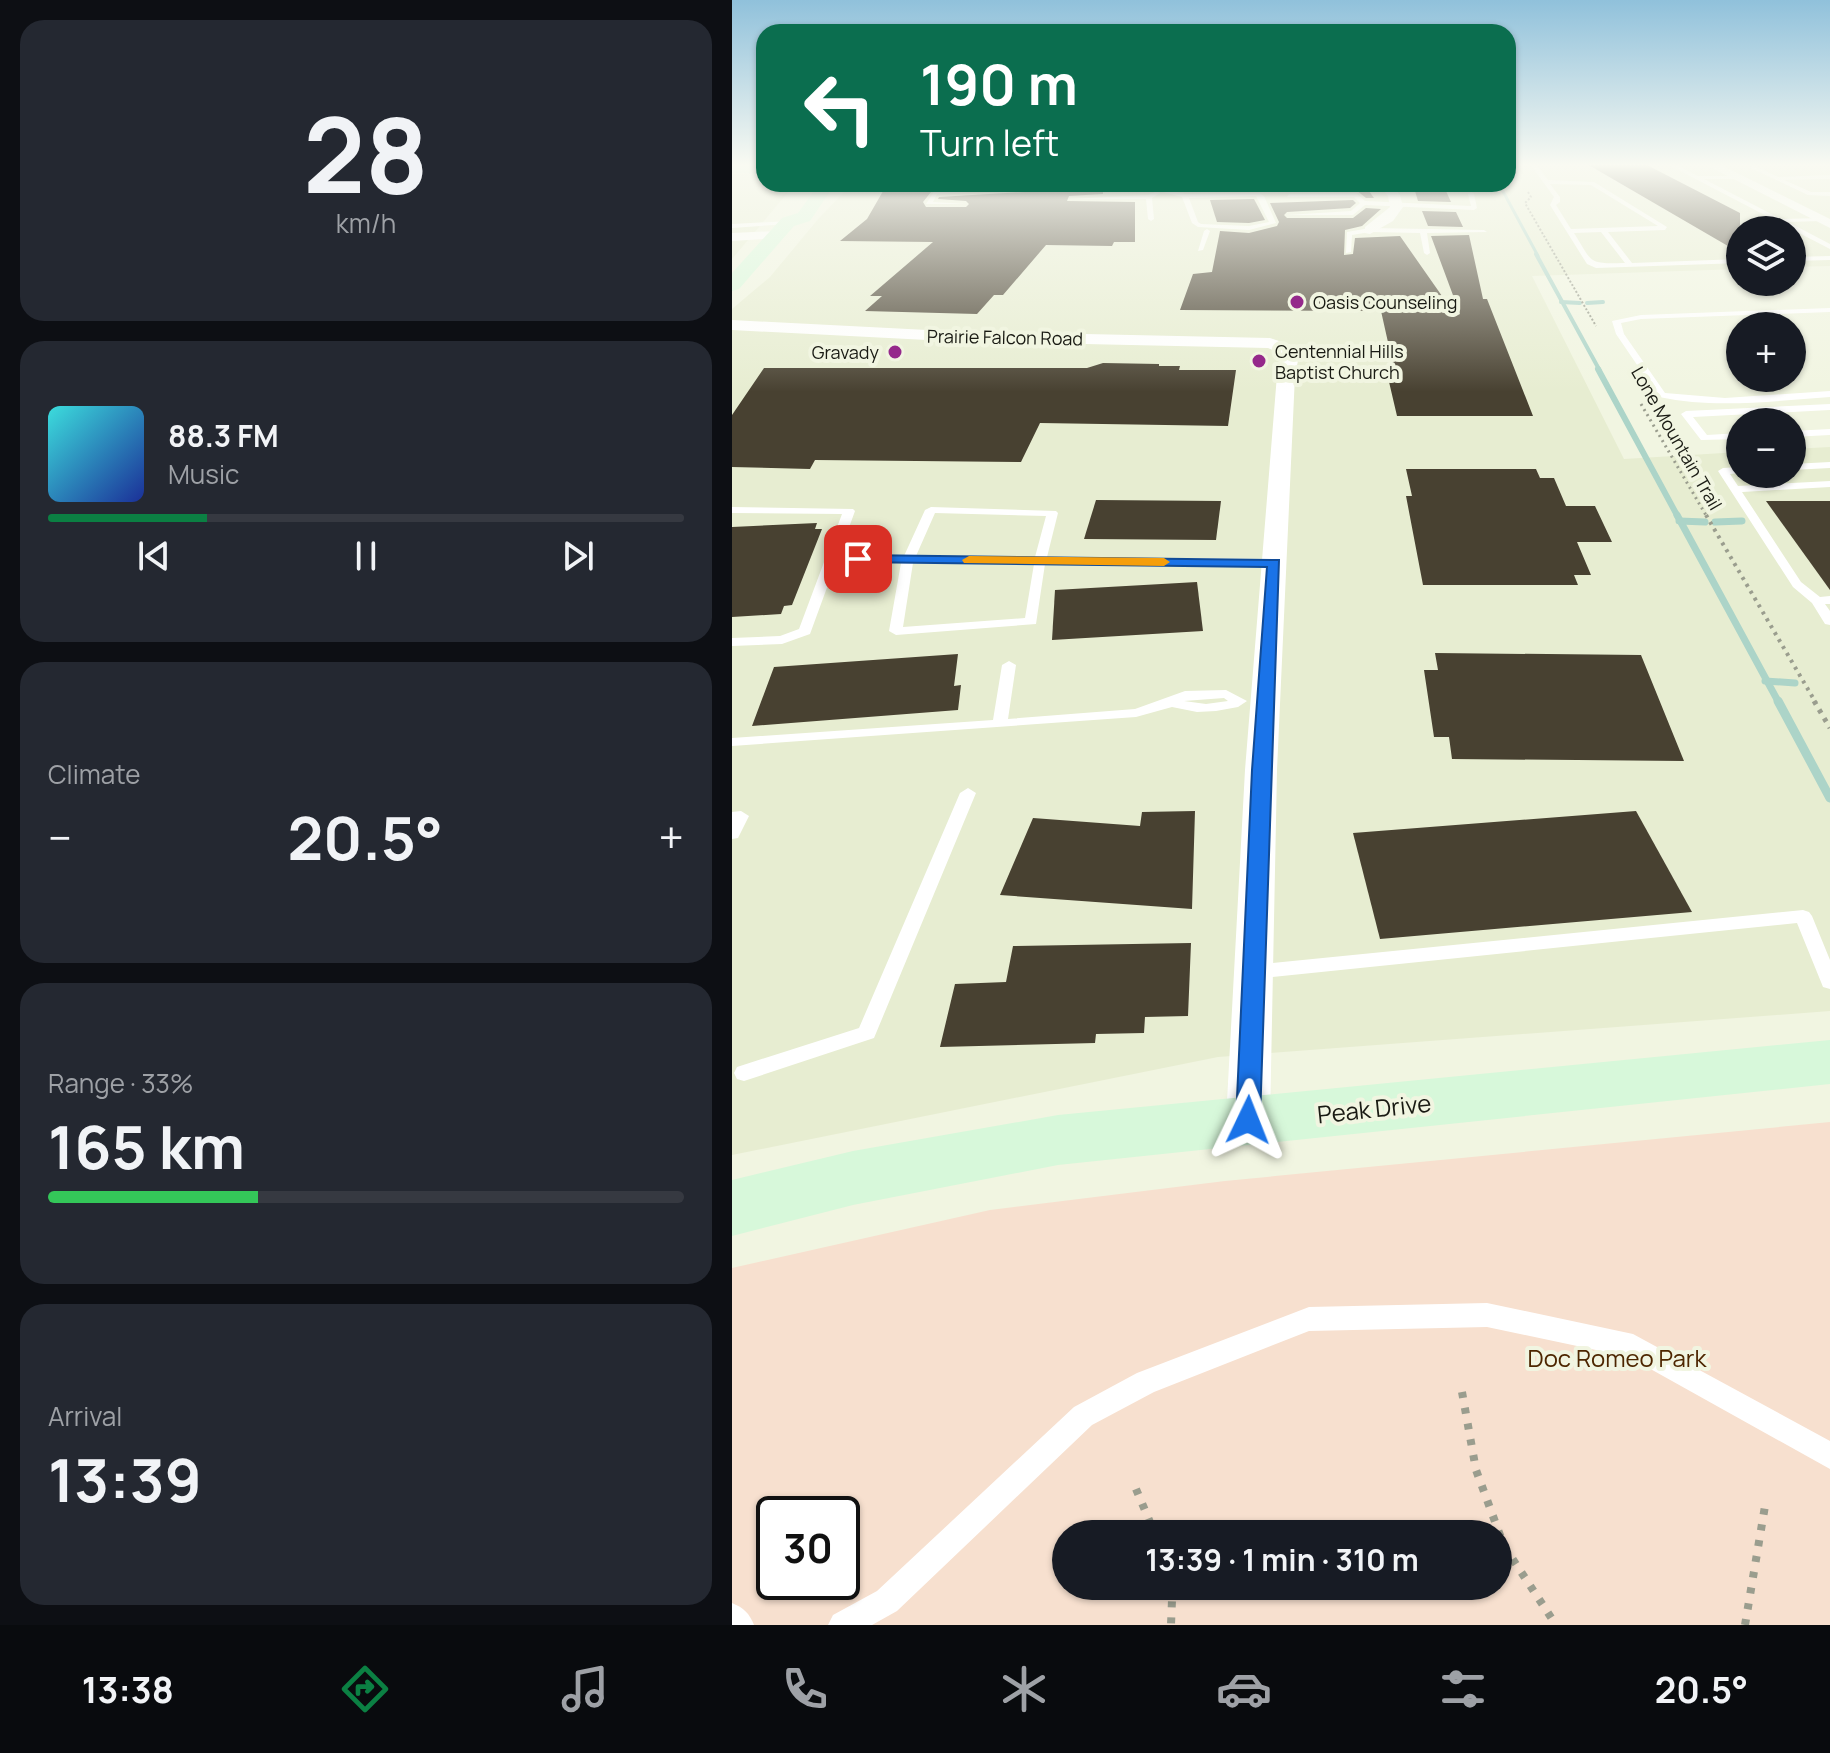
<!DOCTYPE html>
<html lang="en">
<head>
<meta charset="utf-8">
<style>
	:root { --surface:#171b24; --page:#242831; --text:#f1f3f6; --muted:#9ea1a6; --line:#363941; --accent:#0b8043 }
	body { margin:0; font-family:Manrope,sans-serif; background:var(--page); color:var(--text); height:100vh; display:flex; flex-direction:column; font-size:30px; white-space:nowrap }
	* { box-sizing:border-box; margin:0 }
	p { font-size:26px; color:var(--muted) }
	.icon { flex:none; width:44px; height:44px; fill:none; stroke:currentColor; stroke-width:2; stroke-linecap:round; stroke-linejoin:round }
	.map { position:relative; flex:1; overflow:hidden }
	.sheet { display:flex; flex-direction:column; gap:20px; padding:20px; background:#0d0f14; width:732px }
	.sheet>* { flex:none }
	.banner { position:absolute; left:24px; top:24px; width:760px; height:168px; border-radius:24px; box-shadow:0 2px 6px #0004; background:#0b6e4f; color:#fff; overflow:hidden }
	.buttons { position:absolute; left:994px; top:216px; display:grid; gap:16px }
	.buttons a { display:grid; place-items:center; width:80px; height:80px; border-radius:50%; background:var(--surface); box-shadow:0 2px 6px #0004; font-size:40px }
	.speed { position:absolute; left:24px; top:1496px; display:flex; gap:16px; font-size:40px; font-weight:700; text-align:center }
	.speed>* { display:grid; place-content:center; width:104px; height:104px; border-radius:50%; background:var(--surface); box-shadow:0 2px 6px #0004; line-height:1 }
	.speed .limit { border:4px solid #111; border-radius:12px; background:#fff; color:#111 }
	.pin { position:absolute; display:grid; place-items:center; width:68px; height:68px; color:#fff; margin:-34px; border-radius:16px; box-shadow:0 4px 12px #0006 }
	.me { position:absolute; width:88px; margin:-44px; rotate:2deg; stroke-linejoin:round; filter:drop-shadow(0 0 6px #0008) }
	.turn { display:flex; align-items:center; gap:28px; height:168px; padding:0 32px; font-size:36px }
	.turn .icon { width:104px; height:104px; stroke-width:2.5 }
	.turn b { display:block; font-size:56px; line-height:68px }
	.big { font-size:60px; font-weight:700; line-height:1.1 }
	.sheet .tile { flex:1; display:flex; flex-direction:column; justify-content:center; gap:12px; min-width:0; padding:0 28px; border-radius:24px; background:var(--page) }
	.sheet .dial { align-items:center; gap:0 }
	.dial b { font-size:104px; line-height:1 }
	.song { display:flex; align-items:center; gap:24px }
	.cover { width:96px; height:96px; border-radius:12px; background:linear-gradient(135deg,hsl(180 70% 55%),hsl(230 70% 35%)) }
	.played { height:8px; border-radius:4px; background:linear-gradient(90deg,var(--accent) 25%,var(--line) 25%) }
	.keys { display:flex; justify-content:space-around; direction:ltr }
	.heat { display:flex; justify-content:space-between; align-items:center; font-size:44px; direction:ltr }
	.charge { height:12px; border-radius:6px; background:linear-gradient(90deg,#34c759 33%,var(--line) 0) }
	.trip { position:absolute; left:320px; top:1520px; width:460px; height:80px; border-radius:40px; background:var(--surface); box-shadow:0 2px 6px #0004; font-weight:700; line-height:80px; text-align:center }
	.tabs { display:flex; height:128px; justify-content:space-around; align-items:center; background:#090b0e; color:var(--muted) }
	.tabs .icon { width:56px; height:56px }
	.tabs .selected { color:var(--accent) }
	.tabs b { font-size:36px; color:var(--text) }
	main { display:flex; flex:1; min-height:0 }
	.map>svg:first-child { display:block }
	.built { fill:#e7edd1 }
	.green { fill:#f7e0cf; fill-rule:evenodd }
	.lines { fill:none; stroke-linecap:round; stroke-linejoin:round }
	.stream-far4 { stroke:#acd4c8; stroke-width:3 }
	.stream-far3 { stroke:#acd4c8; stroke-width:4 }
	.stream-far2 { stroke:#acd4c8; stroke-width:6 }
	.stream-far1 { stroke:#acd4c8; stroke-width:7 }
	.stream { stroke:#acd4c8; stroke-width:9 }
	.building { fill:#484131 }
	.path-far4 { stroke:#9a9d8e; stroke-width:2; stroke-dasharray:2 2; stroke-linecap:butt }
	.path-far3 { stroke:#9a9d8e; stroke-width:3; stroke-dasharray:2 4; stroke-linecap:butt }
	.path-far2 { stroke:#9a9d8e; stroke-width:4; stroke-dasharray:3 5; stroke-linecap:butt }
	.path-far1 { stroke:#9a9d8e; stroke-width:5; stroke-dasharray:4 6; stroke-linecap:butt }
	.path { stroke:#9a9d8e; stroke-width:8; stroke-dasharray:6 10; stroke-linecap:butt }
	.lane { fill:#fff; fill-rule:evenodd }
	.street { fill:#fff; fill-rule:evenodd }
	.secondary { fill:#d7f8da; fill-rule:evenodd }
	.route { fill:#1a73e8; stroke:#114b97; stroke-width:2 }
	.slow { fill:#f59e0b }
	.poi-dot { fill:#95298b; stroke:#f1f5e1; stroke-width:3 }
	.labels { text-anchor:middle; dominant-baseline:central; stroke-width:8; stroke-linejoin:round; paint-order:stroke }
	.far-poi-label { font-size:18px; fill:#191a13; stroke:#f1f5e1; text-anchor:start }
	.far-street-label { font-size:18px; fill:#191a13; stroke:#f1f5e1 }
	.near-street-label { font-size:24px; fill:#191a13; stroke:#f1f5e1 }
	.near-park-label { font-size:24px; fill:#4d2600; stroke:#f1f5e1 }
</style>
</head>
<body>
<main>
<section class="sheet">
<div class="tile dial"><b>28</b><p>km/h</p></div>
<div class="tile">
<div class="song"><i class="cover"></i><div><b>88.3 FM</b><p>Music</p></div></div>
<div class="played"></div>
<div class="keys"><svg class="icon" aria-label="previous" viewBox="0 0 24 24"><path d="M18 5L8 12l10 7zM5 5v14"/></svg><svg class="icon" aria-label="pause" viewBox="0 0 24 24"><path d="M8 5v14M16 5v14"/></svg><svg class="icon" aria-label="next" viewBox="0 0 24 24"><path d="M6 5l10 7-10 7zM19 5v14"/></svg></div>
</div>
<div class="tile"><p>Climate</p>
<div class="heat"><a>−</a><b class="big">20.5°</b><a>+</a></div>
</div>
<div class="tile"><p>Range · 33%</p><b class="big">165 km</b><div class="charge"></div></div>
<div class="tile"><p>Arrival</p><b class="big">13:39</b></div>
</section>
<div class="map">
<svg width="1098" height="1625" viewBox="0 0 1098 1625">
	<rect width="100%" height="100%" fill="#f1f5e1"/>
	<g class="built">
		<polygon points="776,164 1098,164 1098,266 1060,267 1060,230 1008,230 1008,269 800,276 892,459 1008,452 1008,474 1060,474 1060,449 1098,447 1098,1011 486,1057 0,1155 0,309 38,277 87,218 120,184 776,184"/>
		<polygon points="32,173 32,184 63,184 0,259 0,174"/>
	</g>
	<path class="green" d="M1098,1122v503h-1098v-357l258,-58 235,-29zM42,1514h68v68h-68zM334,1534h432v52h-432z"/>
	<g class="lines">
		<polyline class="stream-far4" points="767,184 806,256"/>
		<g class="stream-far3">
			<polyline points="804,254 868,371"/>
			<polyline points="829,302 848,303"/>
			<polyline points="855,303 871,302"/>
		</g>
		<polyline class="stream-far2" points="866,369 946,517"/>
		<g class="stream-far1">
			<polyline points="945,515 1047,703"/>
			<polyline points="947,521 973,522"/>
			<polyline points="983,522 1010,521"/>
			<polyline points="1033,681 1063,683"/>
		</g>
		<polyline class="stream" points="1046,701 1098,798"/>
	</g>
	<g class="building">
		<polygon points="855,164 913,164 1008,213 1008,253"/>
		<polygon points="164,184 265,184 203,187 191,202 194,207 234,207 237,204 234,201 206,199 207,197 309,191 312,188 310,184 371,184 371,194 337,196 335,201 403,202 403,242 382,242 380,246 314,245 271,295 262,295 245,314 133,311 150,296 138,296 201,242 108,241 135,219 154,186"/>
		<polygon points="575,184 632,184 642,198 634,198 624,190 579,191"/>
		<polygon points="683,191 714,191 719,202 686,201"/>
		<polygon points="522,199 533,220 517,223 485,222 478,200"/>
		<polygon points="621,200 624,203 618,208 555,212 552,215 555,218 621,218 634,208 649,209 630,226 613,230 612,255 621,254 623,238 668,236 724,316 728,314 699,236 737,235 751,299 755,299 801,416 665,416 654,369 662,369 649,311 448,310 461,274 480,272 488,231 517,233 545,226 547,222 538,203"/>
		<polygon points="690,211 724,212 731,227 696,226"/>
		<polygon points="371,363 427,364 427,366 448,366 447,370 504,370 496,426 308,423 289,462 83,460 78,469 0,467 0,415 32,368 355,368"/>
		<polygon points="674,469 804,469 808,478 822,478 834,506 863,506 880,542 845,542 859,575 842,575 846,585 691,585 674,496 680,496"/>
		<polygon points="364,500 489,501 484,540 352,539"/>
		<polygon points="1034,501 1098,501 1098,590"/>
		<polygon points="85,523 83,529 90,529 60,605 52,606 49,614 0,617 0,527"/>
		<polygon points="465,582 471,631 320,640 323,590"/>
		<polygon points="703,653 909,655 952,761 720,759 717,737 702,737 692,670 706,670"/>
		<polygon points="226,654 222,686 229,685 226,710 20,726 42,667"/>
		<polygon points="463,811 460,909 268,895 301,818 408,826 410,812"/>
		<polygon points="904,811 960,912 648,939 621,833"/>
		<polygon points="459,943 456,1016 413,1017 412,1033 364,1034 363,1043 208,1047 223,984 274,982 281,946"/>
	</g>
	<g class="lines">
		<g class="path-far4">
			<polyline points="776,166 784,174"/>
			<polyline points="796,192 799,197 793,203 864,326"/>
		</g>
		<polyline class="path-far3" points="909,404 975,517"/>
		<polyline class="path-far2" points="974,515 1084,703"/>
		<polyline class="path-far1" points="1082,701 1098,728"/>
		<g class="path">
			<polyline points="730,1392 744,1470 772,1546 824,1625"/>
			<polyline points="404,1489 423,1534"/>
			<polyline points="436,1586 440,1600 439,1625"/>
			<polyline points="1013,1625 1033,1506"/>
		</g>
		<g class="lane">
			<path d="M798,164h6l12,16 46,2 73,45 -2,3 -57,2 24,31 108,-4v4l-144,5 -9,-4 -37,-59 4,-8zM818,184l41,1 67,41 -87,3 -15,-24 4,-3v-5zM869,232l24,31c-38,1 -32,0 -51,-30z"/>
			<polygon points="935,164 942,164 966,176 1004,176 1002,179 972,179 1049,219 1091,218 1089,221 1056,222 1098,244 1098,249"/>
			<polygon points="1022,164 1029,164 1025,167 1046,177 1098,175 1098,179 1052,180 1079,192 1098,192 1098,196 1076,195 1019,168"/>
			<polygon points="654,184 737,184 652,187"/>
			<polygon points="42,185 73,184 76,186 40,188"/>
			<polygon points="307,185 309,188 205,194 201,202 234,204 194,204 203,190"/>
			<path d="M429,188l24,6 74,-1 5,3 12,27 -27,7 -51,-3 -6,-4 -10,-26 -23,-6zM524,196l13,26 -20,4 -48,-2 -3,-2 -9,-24z"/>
			<polygon points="423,192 428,193 420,198 422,219 419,221 416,219 414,199 337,199 416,195"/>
			<polygon points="739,192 742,194 745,208 742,210 633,205 621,215 555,215 619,211 628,203 622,197 555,197 557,194 624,193 633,201 739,206 736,194"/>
			<polygon points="58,221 56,224 0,228 0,224"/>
			<polygon points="638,228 752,230 755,232 695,233 698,253 695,255 692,253 688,233 638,232 620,235 619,252 614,253 615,232"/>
			<polygon points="475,229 478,231 471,250 466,251 472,231"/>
			<polygon points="1098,256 1098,260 1060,261 1060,257"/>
			<path d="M1098,308v4l-189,7 -20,4 3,11 41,59 60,5 105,-7v6c-57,4 -115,12 -171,0l-43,-63 -4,-13 29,-6z"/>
			<polygon points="1098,404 1098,410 961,417 975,435 1008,433 1008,439 969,440 949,414 954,411"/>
			<polygon points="1098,429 1098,435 1060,437 1060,431"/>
			<polygon points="1098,462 1098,468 1060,470 1060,464"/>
			<polygon points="1008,467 1008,473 998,474 1006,486 1098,481 1098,487 1010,492 1069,582 1088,597 1098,596 1098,604 1093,604 1098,611 1098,625 1093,624 1080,603 1061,587 986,471 991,468"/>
			<path d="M0,507l121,2 2,2 -16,44 65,1 21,-46 6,-3 125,4 2,2 -11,44 227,2 6,4 -6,4 -229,-3 -9,60 -140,11 -7,-4 12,-68h-65l-26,71 -28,10 -50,2v-8l48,-2 19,-7 43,-115 -110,-1zM203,513l111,3 -11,41 -119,-1zM181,563l121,1 -9,54 -122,9z"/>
			<path d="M277,661l7,4 -8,54 127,-10 50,-18 41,-1 21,11 -9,6 -22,4 -19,1 -25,-5 -36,10 -404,29v-8l261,-18 9,-55zM492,698l4,3 -22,3 -22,-3z"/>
			<polygon points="236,788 244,793 142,1038 12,1081 5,1079 2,1073 5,1067 127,1028 228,793"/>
			<polygon points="9,811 17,816 6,838 0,839 0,812"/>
			<polygon points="1071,910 1077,912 1080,916 1098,960 1098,989 1091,987 1089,982 1065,923 521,979 514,977 512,972 514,967 521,965"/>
			<polygon points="755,1303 901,1334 1098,1441 1098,1469 897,1357 755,1327 577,1331 422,1392 360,1425 165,1611 140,1625 96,1625 101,1615 145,1591 342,1407 405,1373 577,1307"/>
			<path d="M0,1603c12,5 17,10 22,22h-22z"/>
		</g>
		<g class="street">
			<polygon points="972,164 987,164 1098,219 1098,228"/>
			<polygon points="422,184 434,184 435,190 425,193"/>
			<polygon points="647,184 659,184 668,195 671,207 661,221 638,234 633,233 633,227 658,207 656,196"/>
			<polygon points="45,231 50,232 50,238 0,241 0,233"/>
			<polygon points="0,320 215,331 538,338 565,347 568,351 563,375 545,770 538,1120 532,1133 516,1139 500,1133 494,1120 513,770 545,375 549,354 536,348 215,341 0,330"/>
		</g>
		<g class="secondary">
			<rect x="0" y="164" width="32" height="9"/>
			<polygon points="87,184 103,184 78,221 62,226 7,289 0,291 0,273 50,218 66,213"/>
			<polygon points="1098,1040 1098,1084 326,1165 121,1205 0,1236 0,1180 121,1151 326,1115"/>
		</g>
	</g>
	<linearGradient id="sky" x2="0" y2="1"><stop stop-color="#90c1db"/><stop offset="0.42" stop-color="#f9faf2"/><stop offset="1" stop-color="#f9faf2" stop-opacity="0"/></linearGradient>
	<rect width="1098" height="392" fill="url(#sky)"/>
	<polygon class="route" points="126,555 547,560 528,1120 524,1127 516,1130 507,1127 504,1120 520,770 535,567 121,562 121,556"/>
	<polygon class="slow" points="237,556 432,558 438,562 432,566 232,563 230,560"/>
	<g class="poi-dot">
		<circle cx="565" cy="302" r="8"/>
		<circle cx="163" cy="352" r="8"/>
		<circle cx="527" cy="361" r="8"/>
	</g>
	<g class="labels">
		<g class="far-poi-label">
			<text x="581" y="302">Oasis Counseling</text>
			<text x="543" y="351">Centennial Hills<tspan x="543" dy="21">Baptist Church</tspan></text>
			<text x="147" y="352" text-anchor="end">Gravady</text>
		</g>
		<g class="far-street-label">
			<text transform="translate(273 337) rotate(1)">Prairie Falcon Road</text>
			<text transform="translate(945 438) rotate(60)">Lone Mountain Trail</text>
		</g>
		<g class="near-street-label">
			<text transform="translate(642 1108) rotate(-6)">Peak Drive</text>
		</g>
		<g class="near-park-label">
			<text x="885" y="1357">Doc Romeo Park</text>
		</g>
	</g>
</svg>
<div class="buttons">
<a><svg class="icon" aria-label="layers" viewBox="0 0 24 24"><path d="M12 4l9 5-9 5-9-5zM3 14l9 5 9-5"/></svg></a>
<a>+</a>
<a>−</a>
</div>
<div class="speed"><div class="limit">30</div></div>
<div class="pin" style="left:126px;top:559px;background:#d93025"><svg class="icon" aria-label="arrive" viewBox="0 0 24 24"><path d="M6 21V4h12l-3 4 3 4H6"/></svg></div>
<svg class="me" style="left:516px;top:1120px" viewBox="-20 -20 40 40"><path d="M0-17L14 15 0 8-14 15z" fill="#1a73e8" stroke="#fff" stroke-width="4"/></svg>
<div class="trip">13:39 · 1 min · 310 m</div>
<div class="banner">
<div class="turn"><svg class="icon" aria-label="left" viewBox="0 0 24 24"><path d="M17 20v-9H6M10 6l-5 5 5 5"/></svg><div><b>190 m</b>Turn left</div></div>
</div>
</div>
</main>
<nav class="tabs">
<b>13:38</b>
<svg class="icon selected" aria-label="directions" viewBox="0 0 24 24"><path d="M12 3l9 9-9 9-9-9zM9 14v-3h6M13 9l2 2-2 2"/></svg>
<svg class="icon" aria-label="music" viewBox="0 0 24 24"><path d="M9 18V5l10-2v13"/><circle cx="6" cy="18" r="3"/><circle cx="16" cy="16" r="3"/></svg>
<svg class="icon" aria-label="phone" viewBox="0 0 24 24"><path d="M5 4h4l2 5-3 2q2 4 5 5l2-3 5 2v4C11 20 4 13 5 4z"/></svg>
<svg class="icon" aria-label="climate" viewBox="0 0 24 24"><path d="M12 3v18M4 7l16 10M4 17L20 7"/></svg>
<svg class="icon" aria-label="car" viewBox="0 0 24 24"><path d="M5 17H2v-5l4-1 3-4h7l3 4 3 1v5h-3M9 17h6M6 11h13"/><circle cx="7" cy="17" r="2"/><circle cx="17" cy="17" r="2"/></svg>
<svg class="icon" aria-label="filters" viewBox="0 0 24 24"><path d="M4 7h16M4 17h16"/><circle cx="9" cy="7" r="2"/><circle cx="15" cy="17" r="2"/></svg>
<b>20.5°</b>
</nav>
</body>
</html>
